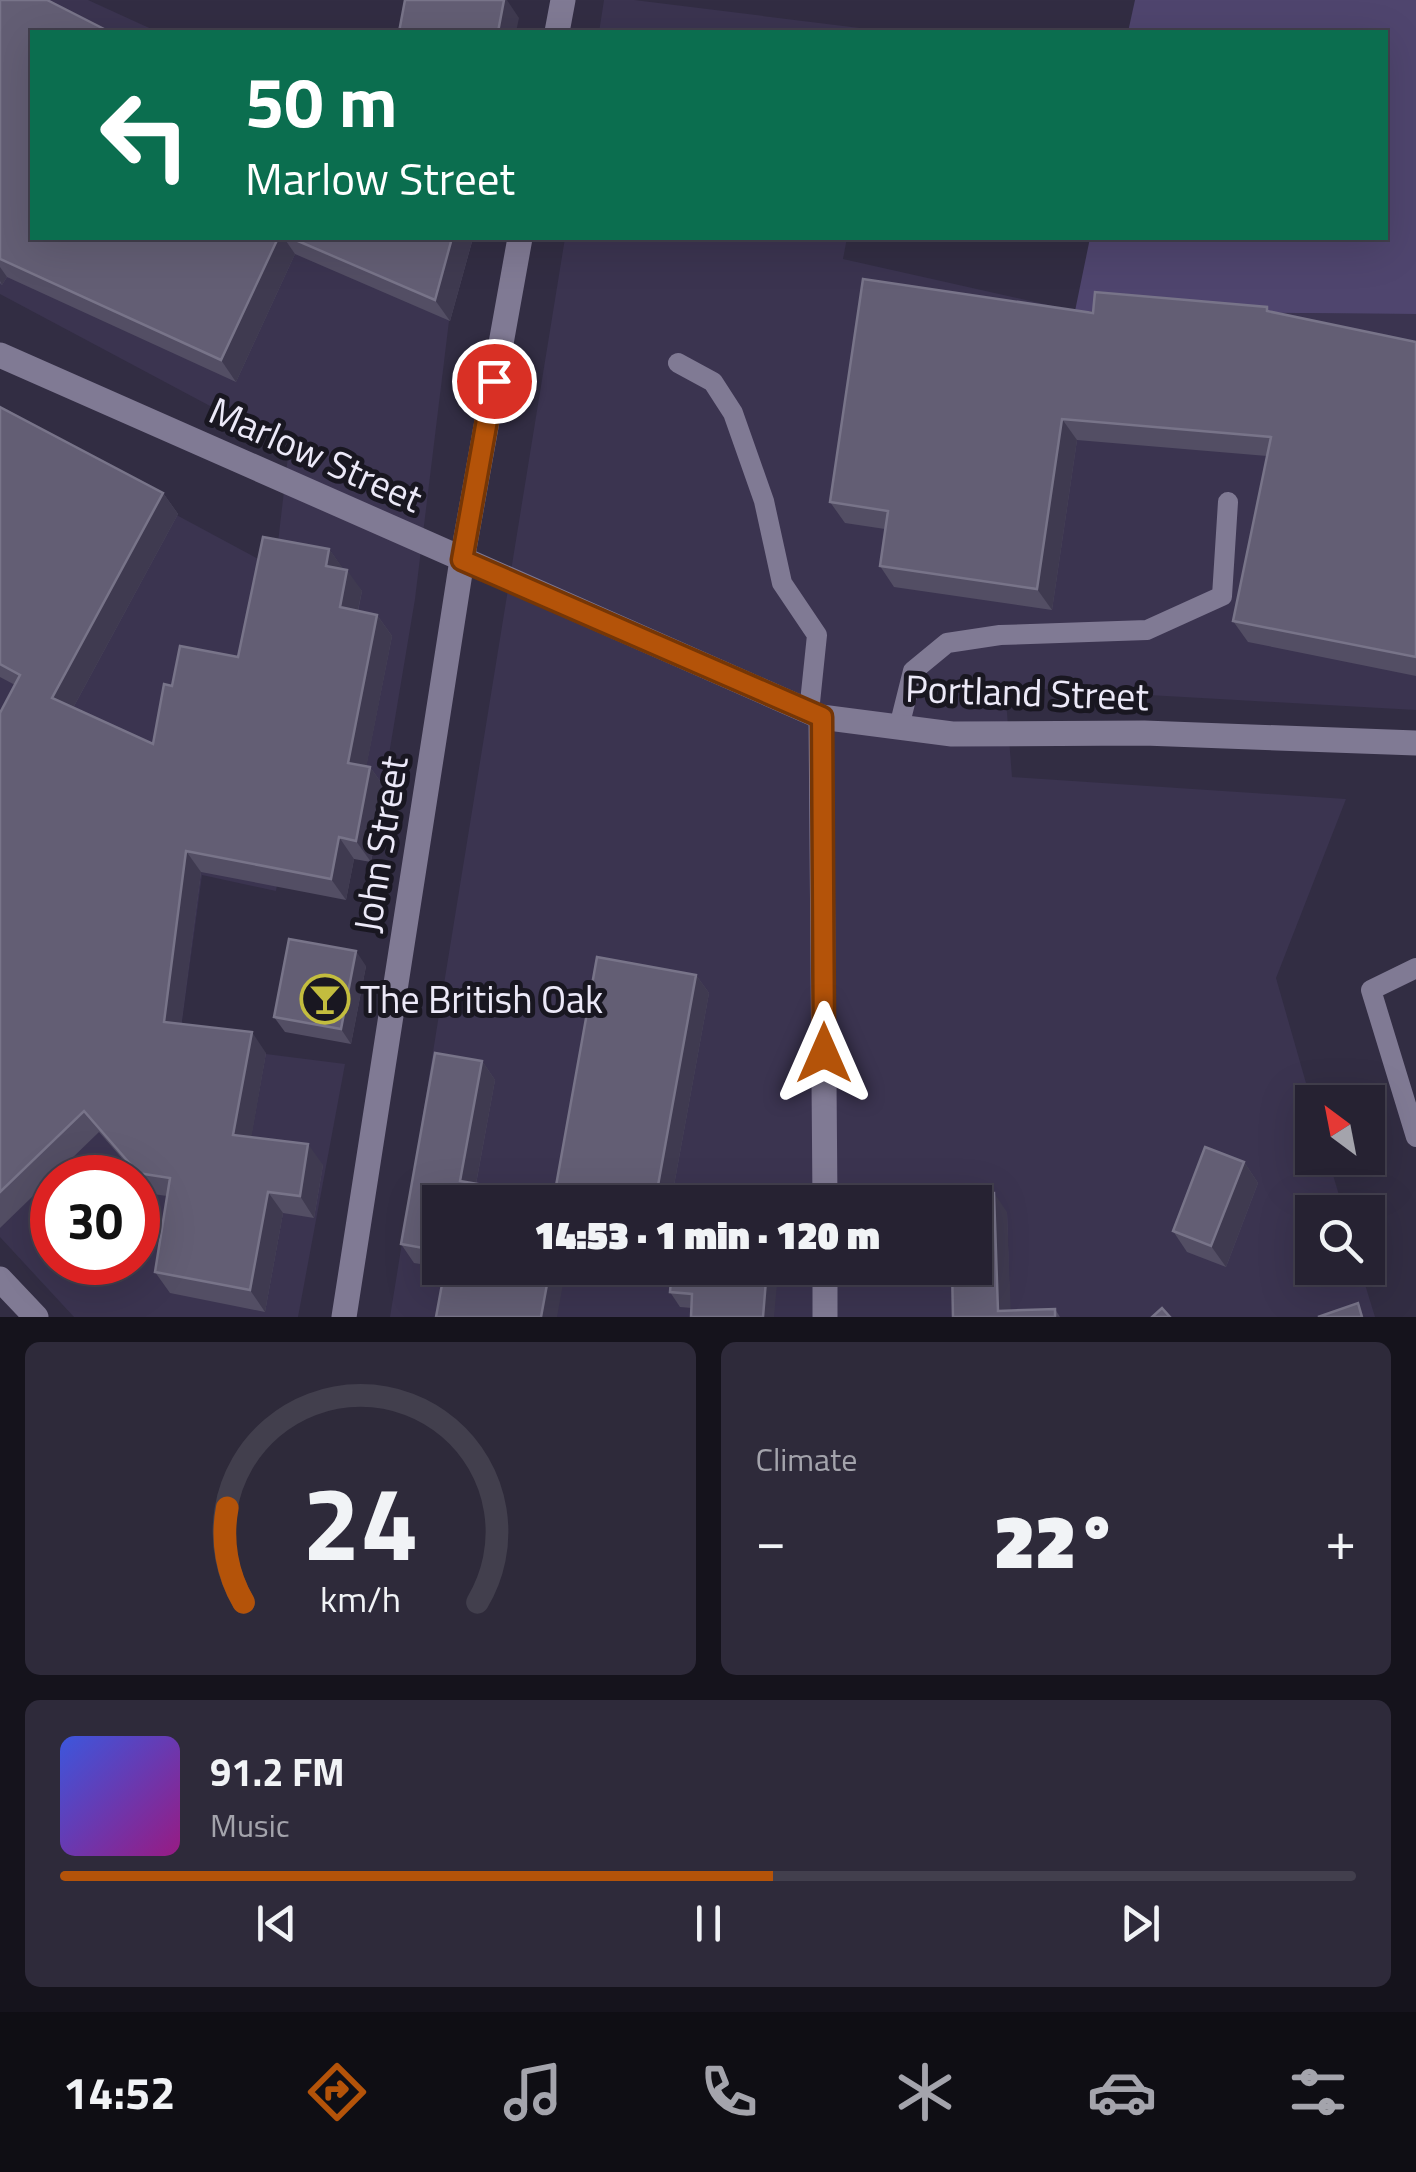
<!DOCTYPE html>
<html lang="en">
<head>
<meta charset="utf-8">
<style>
	:root { --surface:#262232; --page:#2e2a3a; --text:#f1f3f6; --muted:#a4a4ac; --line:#423f4d; --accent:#b45309 }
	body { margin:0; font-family:"Titillium Web",sans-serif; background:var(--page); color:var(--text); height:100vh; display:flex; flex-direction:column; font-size:38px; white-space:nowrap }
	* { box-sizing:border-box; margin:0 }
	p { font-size:32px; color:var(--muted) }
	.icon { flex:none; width:55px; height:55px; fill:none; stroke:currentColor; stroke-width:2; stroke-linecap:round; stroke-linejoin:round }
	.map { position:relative; height:1317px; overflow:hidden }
	.panel { display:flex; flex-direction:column; gap:25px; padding:25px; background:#15131c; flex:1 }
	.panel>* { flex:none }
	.banner { position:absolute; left:30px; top:30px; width:1358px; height:210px; border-radius:0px; box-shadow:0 10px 40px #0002,0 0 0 2px var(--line); background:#0b6e4f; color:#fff; overflow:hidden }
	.needle { width:65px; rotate:328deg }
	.buttons { position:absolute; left:1295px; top:1085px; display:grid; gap:20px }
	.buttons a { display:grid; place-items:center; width:90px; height:90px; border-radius:0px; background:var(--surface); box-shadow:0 10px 40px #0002,0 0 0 2px var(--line); font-size:50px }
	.speed { position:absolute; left:30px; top:1155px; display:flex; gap:20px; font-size:50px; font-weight:700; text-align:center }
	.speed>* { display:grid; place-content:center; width:130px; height:130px; border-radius:50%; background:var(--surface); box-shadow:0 10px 40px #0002,0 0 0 2px var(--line); line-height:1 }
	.speed .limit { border:15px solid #d22; background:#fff; color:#111 }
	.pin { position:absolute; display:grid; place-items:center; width:85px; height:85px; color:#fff; margin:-42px; border:5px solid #fff; border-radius:50%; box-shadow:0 2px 10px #0007 }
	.me { position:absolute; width:110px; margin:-55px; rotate:0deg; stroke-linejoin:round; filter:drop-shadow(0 0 8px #0008) }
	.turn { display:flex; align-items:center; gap:35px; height:210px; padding:0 50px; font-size:45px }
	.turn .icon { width:130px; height:130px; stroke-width:2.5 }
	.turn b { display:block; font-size:70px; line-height:85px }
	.big { font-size:75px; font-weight:800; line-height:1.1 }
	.panel .card { flex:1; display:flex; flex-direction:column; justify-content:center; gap:15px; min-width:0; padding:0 35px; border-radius:15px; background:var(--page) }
	.panel .dial { align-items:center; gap:0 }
	.dial svg { height:260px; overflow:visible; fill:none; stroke:var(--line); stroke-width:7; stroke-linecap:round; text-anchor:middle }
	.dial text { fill:var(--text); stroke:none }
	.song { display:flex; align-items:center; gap:30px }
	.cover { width:120px; height:120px; border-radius:15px; background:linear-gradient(135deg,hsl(230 70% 55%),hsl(310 70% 35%)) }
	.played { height:10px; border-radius:5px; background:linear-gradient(90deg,var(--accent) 55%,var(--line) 55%) }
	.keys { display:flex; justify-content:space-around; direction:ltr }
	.heat { display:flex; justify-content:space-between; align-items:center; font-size:55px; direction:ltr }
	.panel .tiles { flex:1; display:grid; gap:25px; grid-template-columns:1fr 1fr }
	.card:last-child { grid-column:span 2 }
	.trip { position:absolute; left:422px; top:1185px; width:570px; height:100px; border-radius:0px; background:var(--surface); box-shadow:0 10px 40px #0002,0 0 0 2px var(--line); font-weight:800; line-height:100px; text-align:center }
	.tabs { display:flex; height:160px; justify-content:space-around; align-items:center; background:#0f0e14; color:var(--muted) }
	.tabs .icon { width:70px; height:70px }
	.tabs .active { color:var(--accent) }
	.tabs b { font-size:45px; color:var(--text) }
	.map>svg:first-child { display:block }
	.built { fill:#3b3450; fill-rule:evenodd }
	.green { fill:#4f456e }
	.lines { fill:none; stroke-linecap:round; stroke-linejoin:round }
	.service { stroke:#807a94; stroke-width:20 }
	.minor { stroke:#807a94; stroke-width:25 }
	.wall { fill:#534e64 }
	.shaded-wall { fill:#3f3a50 }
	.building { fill:#635e74; stroke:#787489; stroke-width:2.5 }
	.route-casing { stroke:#753606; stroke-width:25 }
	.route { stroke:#b45309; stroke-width:18 }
	.labels { text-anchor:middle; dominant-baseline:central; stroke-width:10; stroke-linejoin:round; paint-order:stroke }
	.street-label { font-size:38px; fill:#ece9f8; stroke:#191721 }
	.poi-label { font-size:38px; fill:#ece9f8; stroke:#191721; text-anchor:start }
</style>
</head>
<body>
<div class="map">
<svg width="1416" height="1317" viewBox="0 0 1416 1317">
	<rect width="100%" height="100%" fill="#322d43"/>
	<g class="built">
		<path d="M0,0h88l70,32h-126v206h441l-24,83 -34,278 -44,263 -87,-19 -8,48 -74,-16 -23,168 166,21 -47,253h-224l-74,-80v-817l275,148 14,-120 -289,-154zM52,1178h86v84h-86z"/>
		<polygon points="604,0 634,0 892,32 599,32"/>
		<path d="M565,238h282l-4,21 232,52 341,3v396l-411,-23 7,90 334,22 -70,179 36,126v54h16l16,54h-32v56h48l15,49h-985zM440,1202h535v66h-535z"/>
	</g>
	<polygon class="green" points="1135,0 1416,0 1416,314 1075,311 1090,238 1385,238 1385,32 1128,32"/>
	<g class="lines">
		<g class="service">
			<polyline points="678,363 713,382 733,413 764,501 782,583 817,635 809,712"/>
			<polyline points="899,727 913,671 947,643 1000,635 1147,630 1222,596 1228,502"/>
			<polyline points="1416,968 1371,990 1416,1137"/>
		</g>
		<g class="minor">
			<polyline points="557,32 563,0"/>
			<polyline points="0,355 821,717 952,734 1144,733 1416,743"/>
			<polyline points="821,717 825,1202"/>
			<polyline points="825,1268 825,1317"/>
			<polyline points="0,1279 36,1317"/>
			<polyline points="344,1317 462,560 520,238"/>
		</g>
	</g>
	<g class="wall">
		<polygon points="0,0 32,238 473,238 450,321 295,254 236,382 7,277 2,285 0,283"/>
		<polygon points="1271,312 1416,342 1416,676 1248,642 1233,621 1267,456 1077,440 1052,610 894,587 880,566 885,529 845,523 830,502 1093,313"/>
		<polygon points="0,407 163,493 178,514 73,708 153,744 172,686 238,657 329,549 343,569 362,591 358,611 377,615 392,636 366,767 370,767 385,788 371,862 354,859 346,900 201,872 181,1024 266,1053 251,1137 323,1165 314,1218 283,1213 265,1312 170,1293 155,1272 167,1196 153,1194 99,1132 0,1228 0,713 15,685 0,677"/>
		<polygon points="366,966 351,1044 285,1032 274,1017"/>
		<polygon points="696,975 709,993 671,1202 440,1202 440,1267 414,1263 401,1244 482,1061 495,1080 476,1184 554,1197"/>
		<polygon points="1244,1162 1258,1183 1226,1267 1187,1252 1173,1231"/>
		<polygon points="1007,1212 1010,1310 1055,1309 1060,1317 953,1317 952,1282 934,1282 924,1268 975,1268"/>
		<polygon points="598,1268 660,1268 658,1278"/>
		<polygon points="778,1273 692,1308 680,1307 670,1292"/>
	</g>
	<g class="shaded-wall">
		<polygon points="504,0 507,0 519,18 516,32 498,32"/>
		<polygon points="278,238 284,238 295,254 236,382 221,360"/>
		<polygon points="452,238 473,238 450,321 435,300"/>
		<polygon points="0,267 7,277 2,285 0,281"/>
		<polygon points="1062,419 1077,440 1052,610 1037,589"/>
		<polygon points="163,493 178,514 67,719 52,698"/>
		<polygon points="329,549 344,570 326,566"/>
		<polygon points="347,570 362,591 354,628 340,607"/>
		<polygon points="377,615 392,636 363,784 348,763"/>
		<polygon points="370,767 385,788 371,862 356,841"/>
		<polygon points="339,837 354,859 346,900 331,879"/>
		<polygon points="186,851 201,872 179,1043 164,1022"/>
		<polygon points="356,951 366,966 351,1044 341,1029"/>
		<polygon points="696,975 709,993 671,1202 655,1202"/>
		<polygon points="252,1032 266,1053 248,1157 233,1135"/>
		<polygon points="482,1061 495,1080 473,1200 460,1181"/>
		<polygon points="308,1144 323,1165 314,1218 300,1196"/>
		<polygon points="1244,1162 1258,1183 1226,1267 1211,1246"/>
		<polygon points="268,1192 283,1213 265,1312 250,1290"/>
		<polygon points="994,1193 1007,1212 1011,1317 998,1311"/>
		<polygon points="550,1268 566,1268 557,1317 541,1317"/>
		<polygon points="650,1268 660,1268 658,1278"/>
		<polygon points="767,1268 774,1268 778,1273 774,1317 763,1317"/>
	</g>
	<g class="building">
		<polygon points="0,0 47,0 110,32 32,32 32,238 278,238 221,360 0,259"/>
		<polygon points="405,0 504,0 498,32 399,32"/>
		<polygon points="291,238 452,238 435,300"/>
		<polygon points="863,279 1093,313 1095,292 1267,307 1267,311 1416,342 1416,657 1233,621 1271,437 1062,419 1037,589 880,566 888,511 830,502"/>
		<polygon points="0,407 163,493 52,698 153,744 164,684 172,686 180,646 238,657 263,537 329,549 326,566 347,570 340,607 377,615 348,763 370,767 356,841 339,837 331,879 186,851 164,1022 252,1032 233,1135 308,1144 300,1196 268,1192 250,1290 155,1272 170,1178 138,1173 84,1111 0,1192 0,713 20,675 0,664"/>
		<polygon points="289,939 356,951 341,1029 274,1017"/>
		<polygon points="597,957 696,975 655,1202 440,1202 440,1251 401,1244 435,1053 482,1061 460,1181 554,1197"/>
		<polygon points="1205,1147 1244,1162 1211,1246 1173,1231"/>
		<polygon points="994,1193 998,1311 1055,1309 1055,1317 953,1317 952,1268 975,1268 975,1202 919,1202 918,1197"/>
		<polygon points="445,1268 550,1268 541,1317 436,1317"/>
		<polygon points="672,1268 767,1268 763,1317 691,1317 692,1294 670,1292"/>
		<polygon points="1358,1303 1362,1317 1318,1317"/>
		<polygon points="1162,1308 1170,1317 1152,1317"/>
	</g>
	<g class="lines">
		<g class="route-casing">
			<polyline id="route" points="494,381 462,560 822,717 824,1053"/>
		</g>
		<use href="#route" class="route"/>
	</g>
	<defs>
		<g id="bar-ring" transform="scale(2.5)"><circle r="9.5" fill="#191721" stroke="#c3bd3e" stroke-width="1.5"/><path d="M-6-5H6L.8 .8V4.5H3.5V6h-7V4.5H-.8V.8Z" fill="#c3bd3e"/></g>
	</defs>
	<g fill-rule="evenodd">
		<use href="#bar-ring" x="325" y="999"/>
	</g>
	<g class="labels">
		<g class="street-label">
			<text transform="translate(316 454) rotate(24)">Marlow Street</text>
			<text transform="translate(1027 692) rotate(2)">Portland Street</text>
			<text transform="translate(380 844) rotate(-81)">John Street</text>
		</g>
		<g class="poi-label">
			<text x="360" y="999">The British Oak</text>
		</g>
	</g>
</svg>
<div class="buttons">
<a><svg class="needle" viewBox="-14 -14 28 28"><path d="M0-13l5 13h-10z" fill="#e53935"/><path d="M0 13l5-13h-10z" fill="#a4a4ac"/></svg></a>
<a><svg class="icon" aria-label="search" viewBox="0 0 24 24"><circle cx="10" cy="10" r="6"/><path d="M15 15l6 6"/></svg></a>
</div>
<div class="speed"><div class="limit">30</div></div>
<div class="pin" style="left:494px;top:381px;background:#d93025"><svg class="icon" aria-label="arrive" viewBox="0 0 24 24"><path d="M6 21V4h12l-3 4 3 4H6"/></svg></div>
<svg class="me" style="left:824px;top:1053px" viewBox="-20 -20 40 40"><path d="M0-17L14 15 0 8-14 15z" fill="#b45309" stroke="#fff" stroke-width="4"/></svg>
<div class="trip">14:53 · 1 min · 120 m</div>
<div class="banner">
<div class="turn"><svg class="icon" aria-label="left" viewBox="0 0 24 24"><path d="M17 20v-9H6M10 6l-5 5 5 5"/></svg><div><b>50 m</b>Marlow Street</div></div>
</div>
</div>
<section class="panel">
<div class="tiles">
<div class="card dial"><svg viewBox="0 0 100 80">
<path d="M14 69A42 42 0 1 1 86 69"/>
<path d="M14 69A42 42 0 0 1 9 40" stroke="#b45309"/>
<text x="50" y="56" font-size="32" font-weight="700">24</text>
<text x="50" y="72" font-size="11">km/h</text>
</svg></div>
<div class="card"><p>Climate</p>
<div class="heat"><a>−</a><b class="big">22°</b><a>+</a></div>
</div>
<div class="card">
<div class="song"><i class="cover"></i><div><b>91.2 FM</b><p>Music</p></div></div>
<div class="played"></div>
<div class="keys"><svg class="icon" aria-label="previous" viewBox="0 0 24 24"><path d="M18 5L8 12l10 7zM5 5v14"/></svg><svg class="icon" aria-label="pause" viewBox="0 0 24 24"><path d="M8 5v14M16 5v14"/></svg><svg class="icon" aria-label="next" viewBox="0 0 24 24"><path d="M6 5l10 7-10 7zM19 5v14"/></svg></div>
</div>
</div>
</section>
<nav class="tabs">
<b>14:52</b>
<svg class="icon active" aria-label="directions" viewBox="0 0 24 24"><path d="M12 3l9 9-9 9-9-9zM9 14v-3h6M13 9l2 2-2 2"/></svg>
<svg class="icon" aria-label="music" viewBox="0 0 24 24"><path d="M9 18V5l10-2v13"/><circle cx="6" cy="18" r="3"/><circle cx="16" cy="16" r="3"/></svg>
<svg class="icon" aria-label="phone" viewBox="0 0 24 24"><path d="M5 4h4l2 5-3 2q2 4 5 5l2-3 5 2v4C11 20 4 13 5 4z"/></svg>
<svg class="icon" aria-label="climate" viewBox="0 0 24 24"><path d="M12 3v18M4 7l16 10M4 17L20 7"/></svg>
<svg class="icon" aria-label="car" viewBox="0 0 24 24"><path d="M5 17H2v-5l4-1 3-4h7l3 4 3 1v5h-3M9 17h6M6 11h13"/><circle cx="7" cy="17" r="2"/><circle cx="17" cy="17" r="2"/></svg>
<svg class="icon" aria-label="filters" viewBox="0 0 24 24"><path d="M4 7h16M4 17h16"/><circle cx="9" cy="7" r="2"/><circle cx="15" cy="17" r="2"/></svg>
</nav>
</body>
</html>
